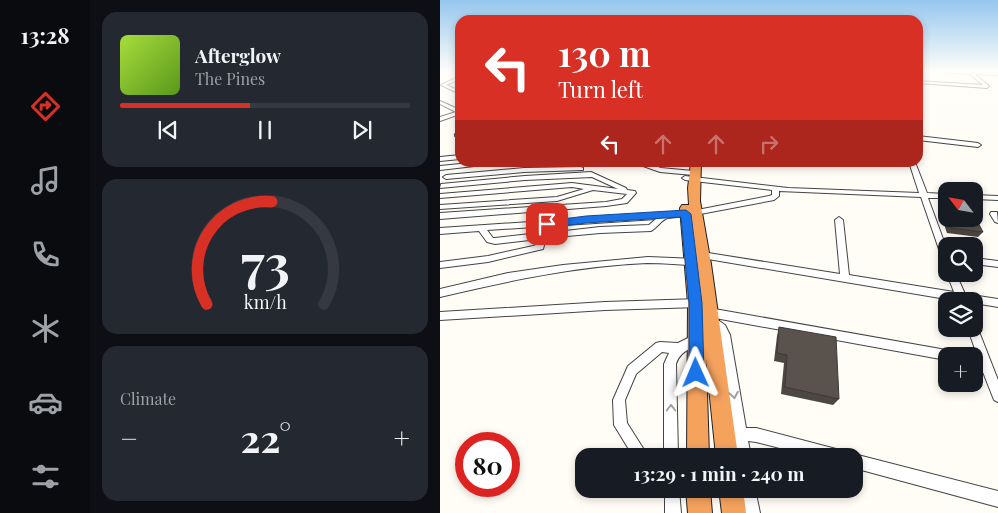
<!DOCTYPE html>
<html lang="en">
<head>
<meta charset="utf-8">
<style>
	:root { --surface:#171b24; --page:#242831; --text:#f1f3f6; --muted:#9ea1a6; --line:#363941; --accent:#d93025 }
	body { margin:0; font-family:"Playfair Display",serif; background:var(--page); color:var(--text); height:100vh; display:flex; flex-direction:column; font-size:19px; white-space:nowrap }
	* { box-sizing:border-box; margin:0 }
	p { font-size:16px; color:var(--muted) }
	.icon { flex:none; width:28px; height:28px; fill:none; stroke:currentColor; stroke-width:2; stroke-linecap:round; stroke-linejoin:round }
	.map { position:relative; flex:1; overflow:hidden }
	.sheet { display:flex; flex-direction:column; gap:12px; padding:12px; background:#0d0f14; width:350px }
	.sheet>* { flex:none }
	.top-card { position:absolute; left:15px; top:15px; width:468px; height:152px; border-radius:15px; box-shadow:0 2px 8px #0003; background:#d93025; color:#fff; overflow:hidden }
	.needle { width:32px; rotate:301deg }
	.tools { position:absolute; left:498px; top:182px; display:grid; gap:10px }
	.tools a { display:grid; place-items:center; width:45px; height:45px; border-radius:10px; background:var(--surface); box-shadow:0 2px 8px #0003; font-size:25px }
	.speed { position:absolute; left:15px; top:432px; display:flex; gap:10px; font-size:25px; font-weight:700; text-align:center }
	.speed>* { display:grid; place-content:center; width:65px; height:65px; border-radius:50%; background:var(--surface); box-shadow:0 2px 8px #0003; line-height:1 }
	.speed .limit { border:8px solid #d22; background:#fff; color:#111 }
	.pin { position:absolute; display:grid; place-items:center; width:42px; height:42px; color:#fff; margin:-21px; border-radius:10px; box-shadow:0 2px 8px #0006 }
	.me { position:absolute; width:55px; margin:-28px; rotate:359deg; stroke-linejoin:round; filter:drop-shadow(0 0 4px #0008) }
	.turn { display:flex; align-items:center; gap:18px; height:105px; padding:0 20px; font-size:22px }
	.turn .icon { width:65px; height:65px; stroke-width:2.5 }
	.turn b { display:block; font-size:35px; line-height:42px }
	.lanes { display:flex; align-items:center; height:48px; padding:0 20px; background:#0003; justify-content:center; gap:25px; direction:ltr }
	.lanes .off { opacity:.35 }
	.big { font-size:38px; font-weight:700; line-height:1.1 }
	.sheet .card { flex:1; display:flex; flex-direction:column; justify-content:center; gap:8px; min-width:0; padding:0 18px; border-radius:15px; background:var(--page) }
	.sheet .dial { align-items:center; gap:0 }
	.dial svg { height:130px; overflow:visible; fill:none; stroke:var(--line); stroke-width:7; stroke-linecap:round; text-anchor:middle }
	.dial text { fill:var(--text); stroke:none }
	.song { display:flex; align-items:center; gap:15px }
	.cover { width:60px; height:60px; border-radius:8px; background:linear-gradient(135deg,hsl(80 70% 55%),hsl(90 70% 35%)) }
	.played { height:5px; border-radius:2px; background:linear-gradient(90deg,var(--accent) 45%,var(--line) 45%) }
	.keys { display:flex; justify-content:space-around; direction:ltr }
	.heat { display:flex; justify-content:space-between; align-items:center; font-size:28px; direction:ltr }
	.trip { position:absolute; left:135px; top:448px; width:288px; height:50px; border-radius:15px; background:var(--surface); box-shadow:0 2px 8px #0003; font-weight:700; line-height:50px; text-align:center }
	main { display:flex; flex:1; min-height:0 }
	.tabs { display:flex; flex-direction:column; width:90px; justify-content:space-around; align-items:center; background:#090b0e; color:var(--muted) }
	.tabs .icon { width:35px; height:35px }
	.tabs .on { color:var(--accent) }
	.tabs b { font-size:22px; color:var(--text) }
	.map>svg:first-child { display:block }
	.lines { fill:none; stroke-linecap:round; stroke-linejoin:round }
	.minor-casing { stroke:#444; stroke-width:2 }
	.highway-casing { stroke:#222; stroke-width:2 }
	.minor { fill:#fff; fill-rule:evenodd }
	.highway { fill:#f5a25d; fill-rule:evenodd }
	.wall { fill:#4d4742 }
	.building { fill:#5a524d; stroke:#3f3936 }
	.oneway { stroke:#a0a0a0 }
	.route { fill:#1a73e8; stroke:#114b97 }
</style>
</head>
<body>
<main>
<nav class="tabs">
<b>13:28</b>
<svg class="icon on" aria-label="directions" viewBox="0 0 24 24"><path d="M12 3l9 9-9 9-9-9zM9 14v-3h6M13 9l2 2-2 2"/></svg>
<svg class="icon" aria-label="music" viewBox="0 0 24 24"><path d="M9 18V5l10-2v13"/><circle cx="6" cy="18" r="3"/><circle cx="16" cy="16" r="3"/></svg>
<svg class="icon" aria-label="phone" viewBox="0 0 24 24"><path d="M5 4h4l2 5-3 2q2 4 5 5l2-3 5 2v4C11 20 4 13 5 4z"/></svg>
<svg class="icon" aria-label="climate" viewBox="0 0 24 24"><path d="M12 3v18M4 7l16 10M4 17L20 7"/></svg>
<svg class="icon" aria-label="car" viewBox="0 0 24 24"><path d="M5 17H2v-5l4-1 3-4h7l3 4 3 1v5h-3M9 17h6M6 11h13"/><circle cx="7" cy="17" r="2"/><circle cx="17" cy="17" r="2"/></svg>
<svg class="icon" aria-label="filters" viewBox="0 0 24 24"><path d="M4 7h16M4 17h16"/><circle cx="9" cy="7" r="2"/><circle cx="15" cy="17" r="2"/></svg>
</nav>
<section class="sheet">
<div class="card">
<div class="song"><i class="cover"></i><div><b>Afterglow</b><p>The Pines</p></div></div>
<div class="played"></div>
<div class="keys"><svg class="icon" aria-label="previous" viewBox="0 0 24 24"><path d="M18 5L8 12l10 7zM5 5v14"/></svg><svg class="icon" aria-label="pause" viewBox="0 0 24 24"><path d="M8 5v14M16 5v14"/></svg><svg class="icon" aria-label="next" viewBox="0 0 24 24"><path d="M6 5l10 7-10 7zM19 5v14"/></svg></div>
</div>
<div class="card dial"><svg viewBox="0 0 100 80">
<path d="M14 69A42 42 0 1 1 86 69"/>
<path d="M14 69A42 42 0 0 1 54 6" stroke="#d93025"/>
<text x="50" y="56" font-size="32" font-weight="700">73</text>
<text x="50" y="72" font-size="11">km/h</text>
</svg></div>
<div class="card"><p>Climate</p>
<div class="heat"><a>−</a><b class="big">22°</b><a>+</a></div>
</div>
</section>
<div class="map">
<svg width="558" height="513" viewBox="0 0 558 513">
	<rect width="100%" height="100%" fill="#fffdf5"/>
	<g class="lines">
		<g class="minor-casing">
			<g id="minor">
				<polygon points="488,71 558,73 558,75 535,74 549,86 547,88 478,83 478,81 543,85 530,74"/>
				<polygon points="20,76 20,79 6,85 20,91 20,94 1,85"/>
				<polygon points="0,101 20,110 20,114 0,121 0,117 16,112 0,104"/>
				<polygon points="15,134 20,135 20,140 15,136"/>
				<polygon points="478,136 538,143 541,145 538,147 478,140"/>
				<polygon points="20,155 20,159 0,161 0,157"/>
				<polygon points="40,162 69,162 0,170 0,166"/>
				<polygon points="192,162 203,162 221,168 253,171 256,173 253,175 220,172"/>
				<polygon points="469,162 475,162 487,193 506,194 506,198 488,198 506,247 506,261 503,260 502,258 481,197 339,191 339,196 334,200 255,215 252,215 251,213 252,211 329,196 332,195 332,190 245,180 242,178 245,176 348,188 479,193"/>
				<polygon points="141,167 143,168 143,170 84,172 6,179 3,177 6,175 84,168"/>
				<polygon points="151,172 186,188 187,190 195,191 196,193 187,203 166,206 0,219 0,213 166,202 182,199 187,194 153,190 117,201 0,209 0,205 117,197 144,189 132,187 0,198 0,194 132,183 178,189 152,177 85,180 0,188 1,184 85,176"/>
				<polygon points="534,195 558,196 558,200 534,199"/>
				<path d="M226,212c7,2 18,-3 24,2 -6,4 -14,2 -22,4 -6,1 -11,10 -17,13l-51,2 -54,5 -3,11 -55,13 -48,6v-6l48,-6 45,-10 3,-1 2,-6 -43,5 -8,-2 -8,-11 -39,3v-6l222,-15zM216,219l-7,6 -49,2 -52,6 -1,-4h-6l-2,4 -44,5h-2l-6,-8z"/>
				<polygon points="551,212 557,212 558,223 555,222 550,214"/>
				<polygon points="399,217 403,220 409,275 514,292 507,274 516,274 525,294 558,299 558,307 534,303 534,301 518,301 262,258 258,255 262,252 400,274 395,220"/>
				<path d="M208,257l49,2 3,1 1,2 -1,2 -3,1c-16,0 -33,-2 -50,-2 -70,3 -139,18 -207,34v-8l68,-16 55,-8z"/>
				<polygon points="534,258 558,261 558,267 534,264"/>
				<polygon points="259,299 263,300 264,303 263,306 259,307 165,310 0,320 0,312 165,302"/>
				<polygon points="269,308 512,351 516,352 518,356 506,356 506,360 275,318 285,325 290,335 306,428 316,428 396,449 401,451 403,456 371,456 316,442 308,441 311,456 297,456 280,336 267,321 268,318 271,317 265,315 264,312 265,309"/>
				<polygon points="534,324 537,326 538,329 558,380 558,402 554,400 541,367 534,365 534,356 530,356 537,355 528,329 534,329"/>
				<path d="M256,334l4,1 1,4c-6,11 -20,9 -25,25l2,92h-14v-92l5,-11 -7,-1 -26,22 -11,26 2,23 21,33h-15l-19,-31 -1,-25 15,-34 28,-23 4,-1 18,1z"/>
				<polygon points="414,454 558,491 558,507 414,468 414,456 409,456"/>
				<polygon points="225,489 239,489 241,513 225,513"/>
				<polygon points="301,489 315,489 320,513 304,513"/>
			</g>
		</g>
		<g class="highway-casing">
			<g id="highway">
				<polygon points="251,162 261,162 260,201 271,264 298,456 276,456 266,359 269,456 247,456 248,303 240,208 242,205 249,205 248,188"/>
				<polygon points="246,489 270,489 272,513 248,513"/>
				<polygon points="279,489 303,489 306,513 282,513"/>
			</g>
		</g>
		<use href="#minor" class="minor"/>
		<use href="#highway" class="highway"/>
	</g>
	<g class="wall">
		<polygon points="502,202 506,202 506,219 534,219 543,232 538,237 507,233 498,207"/>
		<polygon points="339,327 399,399 393,405 341,394 344,363 334,361 337,336"/>
	</g>
	<g class="building">
		<polygon points="502,202 506,202 506,214"/>
		<polygon points="534,215 543,232 511,228 508,219 534,219"/>
		<polygon points="339,327 396,337 399,399 345,387 347,355 337,353"/>
	</g>
	<defs><path id="oneway-chevron" d="M-2-3.5L2.5 0L-2 3.5" fill="none" stroke-width="1.6" stroke-linecap="round" stroke-linejoin="round" transform="scale(1.25)"/></defs>
	<g class="oneway">
		<use href="#oneway-chevron" transform="translate(294 395) rotate(81)"/>
		<use href="#oneway-chevron" transform="translate(231 408) rotate(-90)"/>
	</g>
	<linearGradient id="sky" x2="0" y2="1"><stop stop-color="#95c6ee"/><stop offset="0.5" stop-color="#fffefa"/><stop offset="1" stop-color="#fffefa" stop-opacity="0"/></linearGradient>
	<rect width="558" height="143" fill="url(#sky)"/>
	<polygon class="route" points="246,210 251,214 262,303 264,373 262,379 256,381 251,379 249,373 249,303 241,217 146,223 107,228 102,224 107,221 146,216"/>
</svg>
<div class="tools">
<a><svg class="needle" viewBox="-14 -14 28 28"><path d="M0-13l5 13h-10z" fill="#e53935"/><path d="M0 13l5-13h-10z" fill="#9ea1a6"/></svg></a>
<a><svg class="icon" aria-label="search" viewBox="0 0 24 24"><circle cx="10" cy="10" r="6"/><path d="M15 15l6 6"/></svg></a>
<a><svg class="icon" aria-label="layers" viewBox="0 0 24 24"><path d="M12 4l9 5-9 5-9-5zM3 14l9 5 9-5"/></svg></a>
<a>+</a>
</div>
<div class="speed"><div class="limit">80</div></div>
<div class="pin" style="left:107px;top:224px;background:#d93025"><svg class="icon" aria-label="arrive" viewBox="0 0 24 24"><path d="M6 21V4h12l-3 4 3 4H6"/></svg></div>
<svg class="me" style="left:256px;top:373px" viewBox="-20 -20 40 40"><path d="M0-17L14 15 0 8-14 15z" fill="#1a73e8" stroke="#fff" stroke-width="4"/></svg>
<div class="trip">13:29 · 1 min · 240 m</div>
<div class="top-card">
<div class="turn"><svg class="icon" aria-label="left" viewBox="0 0 24 24"><path d="M17 20v-9H6M10 6l-5 5 5 5"/></svg><div><b>130 m</b>Turn left</div></div>
<div class="lanes"><svg class="icon" aria-label="left" viewBox="0 0 24 24"><path d="M17 20v-9H6M10 6l-5 5 5 5"/></svg><svg class="icon off" aria-label="ahead" viewBox="0 0 24 24"><path d="M12 20V5M6 11l6-6 6 6"/></svg><svg class="icon off" aria-label="ahead" viewBox="0 0 24 24"><path d="M12 20V5M6 11l6-6 6 6"/></svg><svg class="icon off" aria-label="right" viewBox="0 0 24 24"><path d="M7 20v-9h11M14 6l5 5-5 5"/></svg></div>
</div>
</div>
</main>
</body>
</html>
